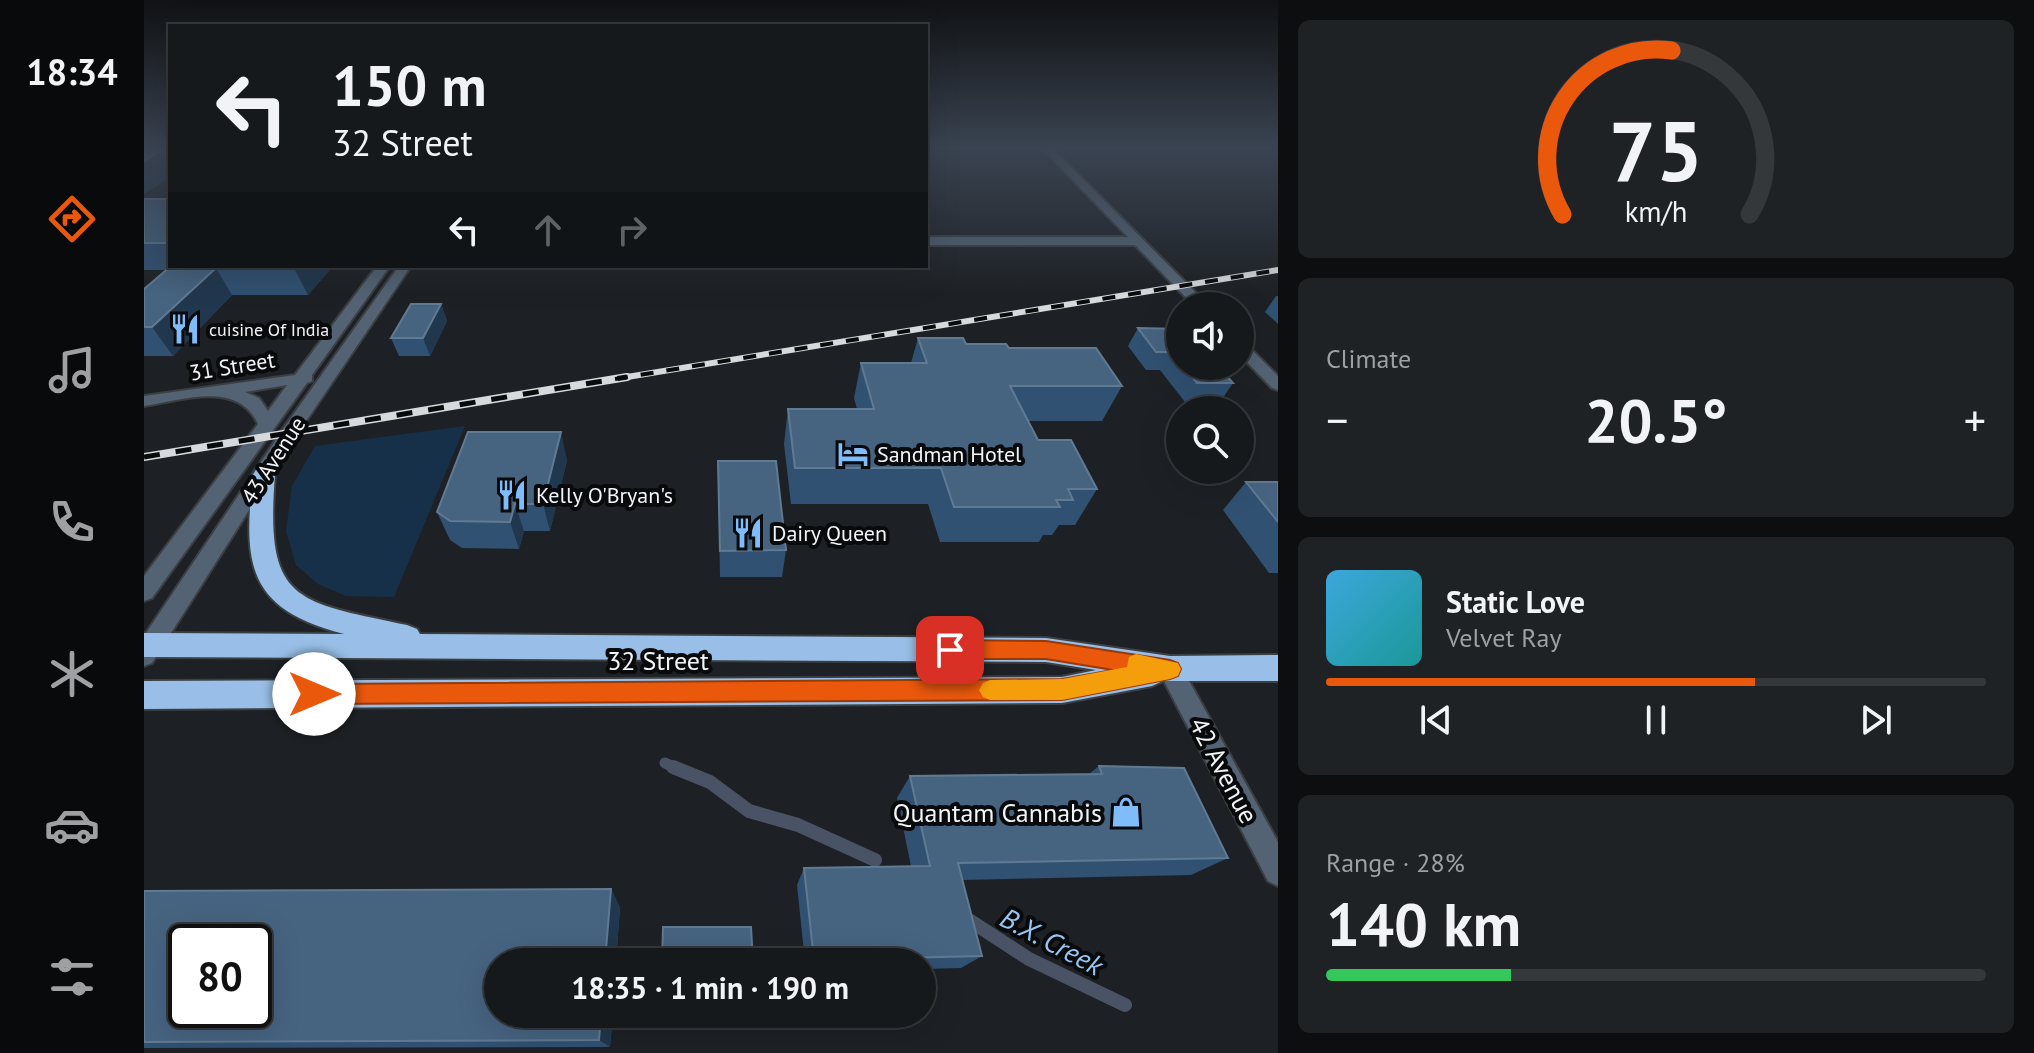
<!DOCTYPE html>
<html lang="en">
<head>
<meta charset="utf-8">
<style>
	:root { --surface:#16191c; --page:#1f2225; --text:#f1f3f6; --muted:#9ea0a3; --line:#35383b; --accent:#ea580c }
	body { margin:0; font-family:"PT Sans",sans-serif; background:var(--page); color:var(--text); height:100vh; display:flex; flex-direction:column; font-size:30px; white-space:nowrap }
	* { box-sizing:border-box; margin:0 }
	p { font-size:26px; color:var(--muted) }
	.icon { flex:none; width:44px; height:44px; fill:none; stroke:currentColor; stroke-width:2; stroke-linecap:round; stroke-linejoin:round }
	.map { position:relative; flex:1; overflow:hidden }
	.side { display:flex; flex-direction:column; gap:20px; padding:20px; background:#0c0e0f; width:756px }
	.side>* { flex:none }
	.banner { position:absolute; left:24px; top:24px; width:760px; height:244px; border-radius:0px; box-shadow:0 8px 32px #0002,0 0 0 2px var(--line); background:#16191c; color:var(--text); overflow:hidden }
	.tools { position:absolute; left:1022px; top:292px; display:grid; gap:16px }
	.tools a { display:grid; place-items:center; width:88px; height:88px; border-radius:50%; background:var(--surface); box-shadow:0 8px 32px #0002,0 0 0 2px var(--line); font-size:40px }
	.speed { position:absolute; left:24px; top:924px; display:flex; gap:16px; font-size:40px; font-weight:700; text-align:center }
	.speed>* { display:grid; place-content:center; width:104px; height:104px; border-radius:50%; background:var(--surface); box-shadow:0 8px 32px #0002,0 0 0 2px var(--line); line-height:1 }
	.speed .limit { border:4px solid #111; border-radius:12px; background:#fff; color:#111 }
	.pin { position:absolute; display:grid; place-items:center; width:68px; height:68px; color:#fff; margin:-34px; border-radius:16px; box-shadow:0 4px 12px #0006 }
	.me { position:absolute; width:88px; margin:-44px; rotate:90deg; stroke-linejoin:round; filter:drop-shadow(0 0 6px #0008) }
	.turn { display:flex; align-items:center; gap:28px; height:168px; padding:0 32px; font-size:36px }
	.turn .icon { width:104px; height:104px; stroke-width:2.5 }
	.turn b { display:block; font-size:56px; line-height:68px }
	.lanes { display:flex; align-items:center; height:76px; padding:0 32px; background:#0003; justify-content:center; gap:40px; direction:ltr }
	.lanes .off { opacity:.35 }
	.big { font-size:60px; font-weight:600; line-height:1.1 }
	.side .card { flex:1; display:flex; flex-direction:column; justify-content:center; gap:12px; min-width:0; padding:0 28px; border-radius:12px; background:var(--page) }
	.side .dial { align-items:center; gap:0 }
	.dial svg { height:208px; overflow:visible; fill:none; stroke:var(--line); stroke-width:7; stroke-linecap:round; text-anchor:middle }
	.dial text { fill:var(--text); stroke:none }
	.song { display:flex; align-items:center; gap:24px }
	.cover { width:96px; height:96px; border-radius:12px; background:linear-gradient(135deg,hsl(200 70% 55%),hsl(180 70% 35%)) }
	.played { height:8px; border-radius:4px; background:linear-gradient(90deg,var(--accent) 65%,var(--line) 65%) }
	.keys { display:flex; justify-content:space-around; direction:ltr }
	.heat { display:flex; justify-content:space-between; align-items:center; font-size:44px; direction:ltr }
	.charge { height:12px; border-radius:6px; background:linear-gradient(90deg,#34c759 28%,var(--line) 0) }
	.trip { position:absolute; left:340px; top:948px; width:452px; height:80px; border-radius:40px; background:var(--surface); box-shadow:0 8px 32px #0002,0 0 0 2px var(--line); font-weight:600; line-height:80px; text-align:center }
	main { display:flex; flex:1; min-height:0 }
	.dock { display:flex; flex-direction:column; width:144px; justify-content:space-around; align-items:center; background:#090a0b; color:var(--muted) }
	.dock .icon { width:56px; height:56px }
	.dock .active { color:var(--accent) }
	.dock b { font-size:36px; color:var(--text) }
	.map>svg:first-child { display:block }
	.green { fill:#173049 }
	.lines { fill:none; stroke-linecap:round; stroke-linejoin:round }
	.stream-far1 { stroke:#495365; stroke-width:11 }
	.stream { stroke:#495365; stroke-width:14 }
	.minor-casing { stroke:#3b3f42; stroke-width:4 }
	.highway-casing { stroke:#3b3f42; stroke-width:4 }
	.minor { fill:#536373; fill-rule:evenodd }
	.highway { fill:#99bfe8; fill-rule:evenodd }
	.rail-far1-casing { stroke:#d7dadc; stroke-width:6 }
	.rail-casing { stroke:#d7dadc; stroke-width:8 }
	.rail-far1 { stroke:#090a0c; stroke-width:4; stroke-dasharray:13; stroke-linecap:butt }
	.rail { stroke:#090a0c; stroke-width:5; stroke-dasharray:16; stroke-linecap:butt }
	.wall { fill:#315172 }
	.shaded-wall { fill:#21374d }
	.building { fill:#466380; stroke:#617a93; stroke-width:2; fill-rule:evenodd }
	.route { fill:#ea580c; stroke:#983908; stroke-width:2 }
	.slow { fill:#f59e0b }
	.labels { text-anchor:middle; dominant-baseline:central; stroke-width:8; stroke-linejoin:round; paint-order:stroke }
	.far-poi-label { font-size:18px; fill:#f2f5f7; stroke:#090a0c; text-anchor:start }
	.street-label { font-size:22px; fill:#f2f5f7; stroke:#090a0c }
	.poi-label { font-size:22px; fill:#f2f5f7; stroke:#090a0c; text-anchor:start }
	.near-street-label { font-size:26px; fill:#f2f5f7; stroke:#090a0c }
	.near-poi-label { font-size:26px; fill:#f2f5f7; stroke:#090a0c; text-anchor:end }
	.near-water-label { font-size:28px; font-style:italic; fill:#99c5f3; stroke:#090a0c }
</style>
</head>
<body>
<main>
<nav class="dock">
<b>18:34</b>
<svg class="icon active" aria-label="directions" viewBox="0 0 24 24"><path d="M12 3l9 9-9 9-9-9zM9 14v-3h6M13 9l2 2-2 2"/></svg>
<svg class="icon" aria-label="music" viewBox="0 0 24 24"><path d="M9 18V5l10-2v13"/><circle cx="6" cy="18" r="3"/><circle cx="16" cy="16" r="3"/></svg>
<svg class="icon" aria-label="phone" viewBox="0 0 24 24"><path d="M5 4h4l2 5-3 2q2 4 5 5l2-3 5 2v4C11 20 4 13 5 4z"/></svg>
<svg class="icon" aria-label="climate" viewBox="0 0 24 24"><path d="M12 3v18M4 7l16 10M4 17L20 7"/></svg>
<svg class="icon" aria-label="car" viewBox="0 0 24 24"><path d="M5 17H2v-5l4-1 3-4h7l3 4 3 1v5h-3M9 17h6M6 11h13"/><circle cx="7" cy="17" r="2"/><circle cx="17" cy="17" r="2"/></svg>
<svg class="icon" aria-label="filters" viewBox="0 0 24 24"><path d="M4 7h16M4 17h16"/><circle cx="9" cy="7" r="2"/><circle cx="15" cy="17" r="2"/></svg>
</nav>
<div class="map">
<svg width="1134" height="1053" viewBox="0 0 1134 1053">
	<rect width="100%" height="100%" fill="#1d2125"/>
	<polygon class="green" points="321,426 250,597 202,596 174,584 152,565 142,531 148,486 171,446"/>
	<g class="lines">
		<polyline class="stream-far1" points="521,763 534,769"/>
		<g class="stream">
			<polyline points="529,767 566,782 605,811 654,825 731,860"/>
			<polyline points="822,918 885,959 981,1005"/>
		</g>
		<g class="minor-casing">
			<g id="minor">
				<polygon points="897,147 907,147 1065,306 1050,306 991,245 782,245 782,237 984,237"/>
				<path d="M233,266h13l-78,109v6l-5,2 -155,215 -8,3v-25l114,-152c-20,-44 -75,-24 -114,-18v-10l151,-21zM143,385l-19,26 -9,-13 -14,-6z"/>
				<polygon points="255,266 267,266 152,436 8,663 0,666 0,636 139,429"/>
				<polygon points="1096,342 1101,343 1134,376 1134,390 1128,388 1096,355"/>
				<polygon points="1026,658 1034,661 1134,842 1134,886 1124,881 1018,677 1014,669 1018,661"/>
			</g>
		</g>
		<g class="highway-casing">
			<path id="highway" d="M120,467l8,3 3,5c-10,127 19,126 132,150l10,4 3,5 626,4 124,18 108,-1v26h-115l-11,5 -90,17 -918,6v-28l918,-4 34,-7 -50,-8 -902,-5v-24l200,1c-97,-25 -101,-69 -91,-159l3,-5z"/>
		</g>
		<use href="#minor" class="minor"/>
		<use href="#highway" class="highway"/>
		<g class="rail-far1-casing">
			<polyline id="rail-far1" points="471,379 1134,270"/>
		</g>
		<g class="rail-casing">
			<polyline id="rail" points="0,457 483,377"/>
		</g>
		<use href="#rail-far1" class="rail-far1"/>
		<use href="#rail" class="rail"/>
	</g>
	<g class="wall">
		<polygon points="0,147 26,147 26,177 0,194"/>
		<polygon points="0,199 26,199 26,266 189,266 164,295 88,295 29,356 0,356 0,289 22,270 0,270"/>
		<polygon points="1132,296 1134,296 1134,324 1121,312"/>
		<polygon points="297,304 303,321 286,356 255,356 247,338"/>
		<polygon points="994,328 1036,329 1036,366 1074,366 1089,383 1076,402 1041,402 1016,370 1002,370 984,346"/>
		<polygon points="774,338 865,348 978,386 958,421 884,421 894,440 953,489 931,525 915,525 908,535 899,535 895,542 796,542 784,504 647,504 640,444 644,409 713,409 710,398 717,363 767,363"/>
		<polygon points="423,460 406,531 380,531 375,549 318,548 306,540 293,512"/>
		<polygon points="574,461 642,550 638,577 576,577"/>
		<polygon points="1102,482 1134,482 1134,573 1125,573 1079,510"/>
		<polygon points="955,766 1084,858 1047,875 818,880 838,956 817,968 778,969 778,962 661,962 653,885 660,868 767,866 753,798 766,776 945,774"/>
		<polygon points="467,889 476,908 472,962 354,962 354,1014 469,1014 466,1047 0,1048 0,891"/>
		<polygon points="612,1023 609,1028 519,1028 516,1024"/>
	</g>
	<g class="shaded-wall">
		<polygon points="16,151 26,169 26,177 0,194 0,161"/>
		<polygon points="152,266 189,266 164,295 150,268"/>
		<polygon points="72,268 88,295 29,356 8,327"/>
		<polygon points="297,304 303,321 286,356 279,338"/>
		<polygon points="417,432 423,460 406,531 399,504"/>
		<polygon points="371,504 380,531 375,549 366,522"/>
		<polygon points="467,889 476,908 472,962 461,962"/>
		<polygon points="457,1014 469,1014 466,1047 455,1040"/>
	</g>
	<g class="building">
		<polygon points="0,147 26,147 26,151 16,151 0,161"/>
		<rect x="0" y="199" width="26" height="44"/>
		<polygon points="27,266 152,266 150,268 72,268 8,327 0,327 0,289"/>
		<polygon points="267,304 297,304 279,338 247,338"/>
		<polygon points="994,328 1036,329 1036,363 1027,352 1012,352"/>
		<polygon points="774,338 819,338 822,344 862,344 865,348 952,348 978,386 866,386 894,440 927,440 953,489 924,489 929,500 912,500 916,507 810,507 797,468 651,468 644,409 730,409 717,363 783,363"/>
		<polygon points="1039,366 1074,366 1089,383 1053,383"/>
		<polygon points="324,432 417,432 399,504 371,504 366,522 306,521 293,512"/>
		<polygon points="574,461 632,461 642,550 576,551"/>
		<polygon points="1102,482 1134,482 1134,522"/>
		<polygon points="955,766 1040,768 1084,858 814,863 838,956 670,960 660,868 786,866 766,776 958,774"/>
		<path d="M467,889l-6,73h-107v52h103l-2,26 -455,2v-151zM42,942h68v68h-68z"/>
		<polygon points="519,927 607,927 609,962 518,962"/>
		<polygon points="516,1014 611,1014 612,1023 516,1024"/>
	</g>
	<linearGradient id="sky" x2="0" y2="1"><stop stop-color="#101214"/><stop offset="0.5" stop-color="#3a4351"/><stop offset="1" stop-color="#3a4351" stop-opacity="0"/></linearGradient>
	<rect width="1134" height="295" fill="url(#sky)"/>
	<polygon class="route" points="806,640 902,641 1026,660 1034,663 1037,669 1034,676 1026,679 918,700 170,704 162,701 159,694 162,687 170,684 918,679 969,670 902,659 806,659 799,656 796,650 799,643"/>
	<polygon class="slow" points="992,654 1034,663 1037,669 1034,676 1026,679 918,700 846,700 839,697 835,690 839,683 846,680 918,679 983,667 985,657"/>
	<defs>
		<g id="restaurant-bare" transform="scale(2.4)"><path d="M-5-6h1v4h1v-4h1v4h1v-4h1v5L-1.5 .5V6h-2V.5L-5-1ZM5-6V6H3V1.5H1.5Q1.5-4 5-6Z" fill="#81bcfa" stroke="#090a0c" stroke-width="2.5" paint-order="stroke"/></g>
		<g id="hotel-bare" transform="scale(2.4)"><path d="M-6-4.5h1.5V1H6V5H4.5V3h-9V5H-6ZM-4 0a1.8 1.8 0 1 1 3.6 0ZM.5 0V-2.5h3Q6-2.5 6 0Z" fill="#81bcfa" stroke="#090a0c" stroke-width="2.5" paint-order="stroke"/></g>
		<g id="shop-bare" transform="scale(2.4)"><path d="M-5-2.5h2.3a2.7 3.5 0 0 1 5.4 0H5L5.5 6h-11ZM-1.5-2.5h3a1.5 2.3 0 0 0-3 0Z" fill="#81bcfa" stroke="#090a0c" stroke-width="2.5" paint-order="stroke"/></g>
	</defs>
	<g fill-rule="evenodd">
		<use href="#restaurant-bare" x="41" y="329"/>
		<use href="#hotel-bare" x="709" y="454"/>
		<use href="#restaurant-bare" x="368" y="495"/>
		<use href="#restaurant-bare" x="604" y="533"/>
		<use href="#shop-bare" x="982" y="812"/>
	</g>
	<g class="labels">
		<g class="far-poi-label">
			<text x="65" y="329">cuisine Of India</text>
		</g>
		<g class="street-label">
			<text transform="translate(88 366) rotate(-9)">31 Street</text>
			<text transform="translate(129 460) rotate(-57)">43 Avenue</text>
		</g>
		<g class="poi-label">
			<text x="733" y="454">Sandman Hotel</text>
			<text x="392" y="495">Kelly O'Bryan's</text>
			<text x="628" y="533">Dairy Queen</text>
		</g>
		<g class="near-street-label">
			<text x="514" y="660">32 Street</text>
			<text transform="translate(1080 770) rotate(62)">42 Avenue</text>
		</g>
		<g class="near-poi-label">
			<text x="958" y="812">Quantam Cannabis</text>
		</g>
		<g class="near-water-label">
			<text transform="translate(908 941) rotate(28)">B.X. Creek</text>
		</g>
	</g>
</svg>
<div class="tools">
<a><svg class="icon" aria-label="sound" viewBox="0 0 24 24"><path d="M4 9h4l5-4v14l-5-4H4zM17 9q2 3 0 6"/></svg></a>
<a><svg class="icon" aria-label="search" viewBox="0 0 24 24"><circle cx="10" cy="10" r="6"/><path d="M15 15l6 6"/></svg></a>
</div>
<div class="speed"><div class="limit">80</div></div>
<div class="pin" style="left:806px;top:650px;background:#d93025"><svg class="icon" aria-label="arrive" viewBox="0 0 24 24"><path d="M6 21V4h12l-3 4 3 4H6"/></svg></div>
<svg class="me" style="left:170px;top:694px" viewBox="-20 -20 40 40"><circle r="19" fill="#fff"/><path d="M0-13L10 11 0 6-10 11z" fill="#ea580c"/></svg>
<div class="trip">18:35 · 1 min · 190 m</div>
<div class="banner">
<div class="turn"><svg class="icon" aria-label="left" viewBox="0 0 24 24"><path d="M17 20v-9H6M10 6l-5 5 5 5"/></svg><div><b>150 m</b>32 Street</div></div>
<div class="lanes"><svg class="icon" aria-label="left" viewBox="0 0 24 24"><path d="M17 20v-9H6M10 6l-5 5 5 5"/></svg><svg class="icon off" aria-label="ahead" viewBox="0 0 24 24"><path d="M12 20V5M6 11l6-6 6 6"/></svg><svg class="icon off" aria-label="right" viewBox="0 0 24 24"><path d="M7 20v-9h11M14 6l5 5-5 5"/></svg></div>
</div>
</div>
<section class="side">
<div class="card dial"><svg viewBox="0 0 100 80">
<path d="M14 69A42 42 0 1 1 86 69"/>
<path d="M14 69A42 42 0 0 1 56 6" stroke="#ea580c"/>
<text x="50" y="56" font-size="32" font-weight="700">75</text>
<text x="50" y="72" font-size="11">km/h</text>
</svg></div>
<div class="card"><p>Climate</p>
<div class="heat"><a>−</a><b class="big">20.5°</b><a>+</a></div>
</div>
<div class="card">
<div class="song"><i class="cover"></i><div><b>Static Love</b><p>Velvet Ray</p></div></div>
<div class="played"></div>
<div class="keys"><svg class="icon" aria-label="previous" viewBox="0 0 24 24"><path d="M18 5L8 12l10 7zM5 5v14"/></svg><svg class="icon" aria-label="pause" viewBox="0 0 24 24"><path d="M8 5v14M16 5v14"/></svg><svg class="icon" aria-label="next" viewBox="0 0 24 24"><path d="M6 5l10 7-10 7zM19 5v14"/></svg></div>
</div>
<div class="card"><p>Range · 28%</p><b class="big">140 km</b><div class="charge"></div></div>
</section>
</main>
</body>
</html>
